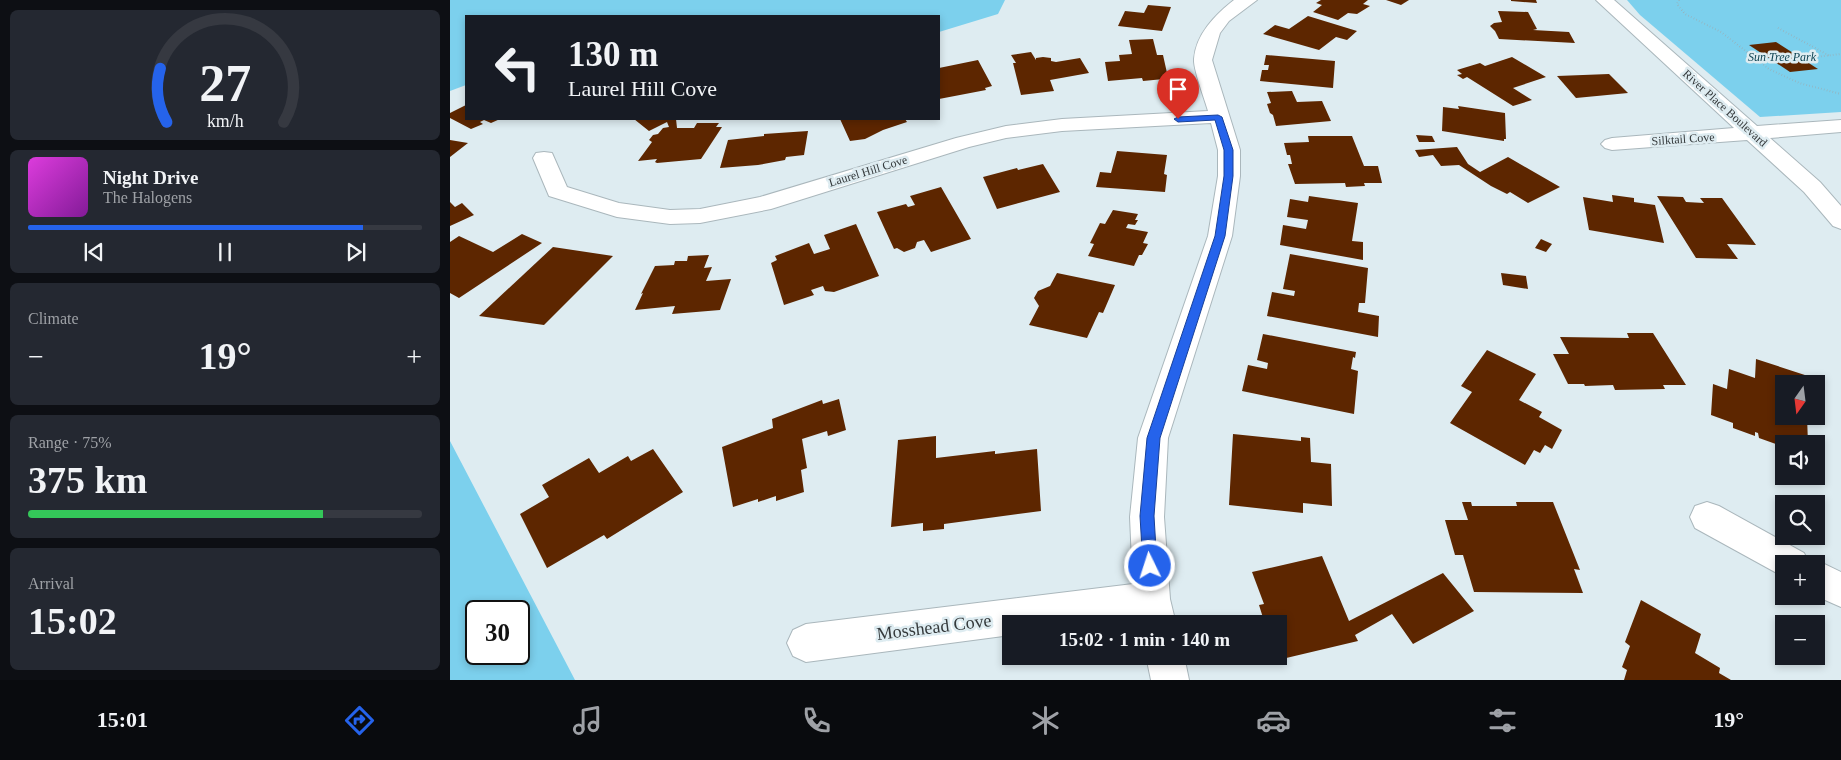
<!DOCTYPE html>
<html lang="en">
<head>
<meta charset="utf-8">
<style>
	:root { --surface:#171b24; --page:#242831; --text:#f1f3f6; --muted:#9ea1a6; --line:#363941; --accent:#2563eb }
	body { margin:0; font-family:"Times New Roman",serif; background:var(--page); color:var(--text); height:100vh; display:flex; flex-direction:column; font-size:19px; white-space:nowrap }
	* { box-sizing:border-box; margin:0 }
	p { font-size:16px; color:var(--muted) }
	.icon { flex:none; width:28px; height:28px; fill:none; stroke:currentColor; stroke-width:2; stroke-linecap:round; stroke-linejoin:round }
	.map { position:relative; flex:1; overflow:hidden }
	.details { display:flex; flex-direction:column; gap:10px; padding:10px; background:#0d0f14; width:450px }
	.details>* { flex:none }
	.banner { position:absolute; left:15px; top:15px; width:475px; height:105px; border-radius:0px; box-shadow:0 2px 8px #0003; background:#171b24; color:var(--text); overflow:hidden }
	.needle { width:32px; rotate:194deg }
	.tools { position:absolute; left:1325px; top:375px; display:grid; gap:10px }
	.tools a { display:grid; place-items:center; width:50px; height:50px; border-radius:0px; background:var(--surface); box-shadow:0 2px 8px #0003; font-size:25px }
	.speed { position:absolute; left:15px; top:600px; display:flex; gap:10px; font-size:25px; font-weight:700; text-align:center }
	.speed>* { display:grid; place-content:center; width:65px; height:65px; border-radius:50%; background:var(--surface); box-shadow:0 2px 8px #0003; line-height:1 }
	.speed .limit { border:2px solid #111; border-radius:8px; background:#fff; color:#111 }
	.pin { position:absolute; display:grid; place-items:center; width:42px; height:42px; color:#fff; margin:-51px -21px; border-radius:50% 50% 50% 0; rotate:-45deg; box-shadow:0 0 5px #0007 }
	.pin .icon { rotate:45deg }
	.me { position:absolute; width:55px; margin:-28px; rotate:356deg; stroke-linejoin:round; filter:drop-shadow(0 0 4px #0008) }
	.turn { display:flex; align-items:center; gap:18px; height:105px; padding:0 20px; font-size:22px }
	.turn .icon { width:65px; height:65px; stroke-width:2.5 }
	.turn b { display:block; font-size:35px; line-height:42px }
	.big { font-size:38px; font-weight:600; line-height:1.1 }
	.details .tile { flex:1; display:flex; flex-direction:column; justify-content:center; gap:8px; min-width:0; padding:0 18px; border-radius:8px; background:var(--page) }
	.details .dial { align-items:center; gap:0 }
	.dial svg { height:130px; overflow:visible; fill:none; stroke:var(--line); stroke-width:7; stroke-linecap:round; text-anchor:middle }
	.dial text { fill:var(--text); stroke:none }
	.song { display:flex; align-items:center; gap:15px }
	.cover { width:60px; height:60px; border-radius:8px; background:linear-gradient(135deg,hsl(300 70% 55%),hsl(290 70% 35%)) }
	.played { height:5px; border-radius:2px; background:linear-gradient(90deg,var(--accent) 85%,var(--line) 85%) }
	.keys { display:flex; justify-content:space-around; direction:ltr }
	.heat { display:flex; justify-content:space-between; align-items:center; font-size:28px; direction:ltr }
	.charge { height:8px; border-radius:4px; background:linear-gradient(90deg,#34c759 75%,var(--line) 0) }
	.trip { position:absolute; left:552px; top:615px; width:285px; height:50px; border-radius:0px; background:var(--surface); box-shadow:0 2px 8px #0003; font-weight:600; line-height:50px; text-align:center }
	.dock { display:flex; height:80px; justify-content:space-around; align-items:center; background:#090b0e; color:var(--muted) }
	.dock .icon { width:35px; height:35px }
	.dock .selected { color:var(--accent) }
	.dock b { font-size:22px; color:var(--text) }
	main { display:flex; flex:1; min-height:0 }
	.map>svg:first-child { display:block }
	.green { fill:#7cd0ed; fill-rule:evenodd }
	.building { fill:#5d2600 }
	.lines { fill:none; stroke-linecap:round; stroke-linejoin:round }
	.minor-casing { stroke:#aab7bc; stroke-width:2 }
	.path { stroke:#9fa9ad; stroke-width:2; stroke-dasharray:0.5 2.5; stroke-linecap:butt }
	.minor { fill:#fff; fill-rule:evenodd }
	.route { fill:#2563eb; stroke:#184099 }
	.labels { text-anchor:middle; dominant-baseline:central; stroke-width:5; stroke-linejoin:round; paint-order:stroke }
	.far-park-label { font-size:12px; font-style:italic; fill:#104453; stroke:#deecf1 }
	.far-street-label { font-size:12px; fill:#34393b; stroke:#deecf1 }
	.near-street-label { font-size:18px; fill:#34393b; stroke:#deecf1 }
</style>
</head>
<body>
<main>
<section class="details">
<div class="tile dial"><svg viewBox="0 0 100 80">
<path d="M14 69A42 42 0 1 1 86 69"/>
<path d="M14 69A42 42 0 0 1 10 36" stroke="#2563eb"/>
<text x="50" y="56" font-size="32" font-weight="700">27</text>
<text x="50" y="72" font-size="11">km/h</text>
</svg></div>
<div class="tile">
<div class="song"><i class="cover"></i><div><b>Night Drive</b><p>The Halogens</p></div></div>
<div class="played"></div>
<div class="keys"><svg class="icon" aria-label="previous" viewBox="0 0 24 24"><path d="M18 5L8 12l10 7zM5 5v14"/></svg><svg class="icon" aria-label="pause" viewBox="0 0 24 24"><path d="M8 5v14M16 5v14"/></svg><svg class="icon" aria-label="next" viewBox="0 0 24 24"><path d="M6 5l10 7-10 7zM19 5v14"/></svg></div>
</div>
<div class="tile"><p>Climate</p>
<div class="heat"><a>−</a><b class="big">19°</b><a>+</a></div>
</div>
<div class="tile"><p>Range · 75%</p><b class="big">375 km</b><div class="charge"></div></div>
<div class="tile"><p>Arrival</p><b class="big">15:02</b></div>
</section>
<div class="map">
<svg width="1391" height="680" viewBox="0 0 1391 680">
	<rect width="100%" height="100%" fill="#deecf1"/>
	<g class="green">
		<polygon points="0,0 555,0 548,14 489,32 489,16 16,16 16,85 0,91"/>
		<polygon points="1177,0 1391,0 1391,112 1310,117 1190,15"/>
		<path d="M0,441l125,239h-125zM26,611h43v43h-43z"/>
	</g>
	<g class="building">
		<polygon points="871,0 918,0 913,4 920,6 907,14 898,13 888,20 863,12 872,5 866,3"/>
		<polygon points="936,0 959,0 951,5"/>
		<polygon points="1061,0 1086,0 1087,3 1061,1"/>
		<polygon points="698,5 721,7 712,31 668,26 675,11 694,13"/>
		<polygon points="1048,11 1078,12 1087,29 1083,30 1119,32 1125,43 1049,39 1045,31 1040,26 1044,23 1052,22"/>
		<polygon points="858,16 907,31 897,40 886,37 869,50 813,34 825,25 839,29"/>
		<polygon points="703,39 707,55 713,55 717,73 714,79 693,81 692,78 658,81 655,62 670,61 669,55 682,54 679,40"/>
		<polygon points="1326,42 1368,69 1340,72 1299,45"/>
		<polygon points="581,52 586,60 586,58 593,57 601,58 601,61 606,62 630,58 639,73 600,80 604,91 571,95 563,63 566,63 561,55"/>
		<polygon points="816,55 885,61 883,88 810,81 812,70 818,70 819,65 814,65"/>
		<polygon points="1062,57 1096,77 1063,88 1082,100 1063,106 1017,77 1013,79 1007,75 1012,74 1007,70 1030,63 1035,66"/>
		<polygon points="528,60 542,86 535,88 536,90 489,99 489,68"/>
		<polygon points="1159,74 1178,93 1126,98 1107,76"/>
		<polygon points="842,91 847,102 872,101 881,121 826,126 823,115 820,113 817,104 821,103 817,92"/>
		<polygon points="16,105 16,119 50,119 41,123 34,120 30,122 33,124 21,129 0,118 0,113"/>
		<polygon points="1008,106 1055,113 1056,139 1054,139 1054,141 992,131 993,107 1009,109"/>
		<polygon points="184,119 226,119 227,128 244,128 247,123 269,123 266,127 272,127 251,159 207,163 205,162 207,159 188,161 202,142 199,140 203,135 208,134 213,128 219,127 217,122 199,131"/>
		<polygon points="390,119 455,119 457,122 433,130 415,139 400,141"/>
		<polygon points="358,131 354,155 336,157 335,160 308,165 270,168 278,140 314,136 314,134"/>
		<polygon points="966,135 982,136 985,142 969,142"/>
		<polygon points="858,136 902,136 914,166 928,166 932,183 914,183 915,186 896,187 895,183 845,184 838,164 842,164 840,155 837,155 834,143 859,142"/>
		<polygon points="0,140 18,143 0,157"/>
		<polygon points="1007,147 1018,164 1030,172 1058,157 1110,187 1078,203 1060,192 1057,194 1041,186 1009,165 991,166 983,155 969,157 965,150"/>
		<polygon points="667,151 717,155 714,174 717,175 715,192 646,187 650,172 661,173"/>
		<polygon points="593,164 610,192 547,209 533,177 567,168 568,170"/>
		<polygon points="491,187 521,239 481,252 474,240 467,242 465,248 454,252 447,248 444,249 427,212 456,204 458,207 465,205 460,196"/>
		<polygon points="1162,195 1184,198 1184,202 1205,205 1214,243 1139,230 1133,197 1163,202"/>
		<polygon points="859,196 908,203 902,241 913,242 913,260 830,245 833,225 856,229 858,220 837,217 840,199 858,202"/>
		<polygon points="1207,196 1233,197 1236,202 1254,203 1250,198 1272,198 1306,245 1277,244 1288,259 1246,258"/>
		<polygon points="0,202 5,207 12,203 24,215 0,226"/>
		<polygon points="663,210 688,214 685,220 688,220 685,225 678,224 676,228 698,232 693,243 698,244 692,255 689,255 684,266 638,256 644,244 640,243 650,223 655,224"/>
		<polygon points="406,224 429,276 384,292 375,291 373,286 361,290 364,295 334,305 321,263 327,260 325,256 359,243 364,254 380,249 374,235"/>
		<polygon points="72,234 92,243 9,298 0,293 0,242 9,236 43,252"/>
		<polygon points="1091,239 1102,244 1096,252 1085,248"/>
		<polygon points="103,247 163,256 94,325 29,316"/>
		<polygon points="840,254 918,268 915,303 909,303 908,312 929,316 928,337 817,316 822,292 844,296 845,291 833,289"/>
		<polygon points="259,255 254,268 262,267 256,281 281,279 270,310 222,314 225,306 185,310 193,293 191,294 205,266 224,265 225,261 237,261 238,256"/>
		<polygon points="607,273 665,285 653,313 649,312 637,338 579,325 589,306 584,298 588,291 600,286"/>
		<polygon points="1051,273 1076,276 1078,289 1053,285"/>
		<polygon points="1177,333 1203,333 1236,385 1213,385 1215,389 1165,390 1163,385 1135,386 1134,384 1118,384 1103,354 1119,354 1110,337 1179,338"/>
		<polygon points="813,334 906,352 905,358 903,357 901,369 908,371 904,414 792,391 798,365 817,369 818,363 807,360"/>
		<polygon points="1037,350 1086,374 1069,400 1092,412 1089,417 1112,430 1102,449 1095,445 1090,453 1084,450 1075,465 1000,423 1022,392 1011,386"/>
		<polygon points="1306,359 1361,377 1361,384 1334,384 1334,416 1357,416 1358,444 1334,444 1334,447 1309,438 1308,433 1305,432 1305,436 1283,428 1283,423 1261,415 1263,384 1277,389 1279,369 1305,378"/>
		<polygon points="389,399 396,430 378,436 377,431 352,439 357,468 351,470 354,492 326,501 326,496 308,502 308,499 283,507 272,447 323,428 322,419 372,400 373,404"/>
		<polygon points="783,434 851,441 851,437 860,438 861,462 881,464 882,506 853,503 853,513 779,505"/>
		<polygon points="486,436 486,458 545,451 545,454 587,449 591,511 494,524 494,529 473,531 473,523 441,527 448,440"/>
		<polygon points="203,449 233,492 157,539 154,535 97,568 70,514 99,497 92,485 139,458 149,473 178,456 181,461"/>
		<polygon points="1012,502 1021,502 1022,506 1067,506 1066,502 1103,502 1130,570 1124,569 1133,593 1024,592 1013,555 1005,555 995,520 1018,520"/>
		<polygon points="872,556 899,621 993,573 1024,611 963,644 942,614 905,635 908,641 832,659 829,648 829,624 815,624 809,605 814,604 802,572"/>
		<polygon points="1191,600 1251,634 1245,653 1270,668 1269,673 1281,680 1174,680 1177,670 1172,667 1180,646 1175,642"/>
	</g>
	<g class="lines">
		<g class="minor-casing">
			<g id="minor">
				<path d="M784,0h23l-28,21 -9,12 -8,27 28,90v26l-8,60 -64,202 -4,79 6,82 6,25h-36l-2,-6 -43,6h-84v11l-205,27 -13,-6 -6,-13 6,-13 13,-6 327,-40 -3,-67 8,-79 70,-202 10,-60v-26l-7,-27 -149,8 -56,7 -37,9 -198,62 -71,14 -30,1 -53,-7 -68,-21 -16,-38 3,-5 8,-1 8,1 15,34 52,16 51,7 30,-1 60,-12 196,-59 50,-12 56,-7 146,-8c-3,-11 -15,-42 -14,-52 2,-25 21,-44 40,-59z"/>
				<polygon points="1146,0 1164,0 1307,126 1391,120 1391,132 1320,138 1370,182 1391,206 1391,229 1383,226 1354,192 1297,140 1162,150 1155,148 1151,144 1155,140 1162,138 1284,128"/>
				<polygon points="1257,502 1269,506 1354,553 1359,563 1366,560 1391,572 1391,607 1366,596 1366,564 1334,564 1334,577 1245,528 1240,517 1245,506"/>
				<polygon points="696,656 734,656 739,680 701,680"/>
			</g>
		</g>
		<g class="path">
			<polyline points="1229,0 1227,4 1235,14 1271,32 1319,69 1349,83 1391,94"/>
			<polyline points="1328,28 1380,56"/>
			<polyline points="1365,57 1391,54"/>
		</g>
		<use href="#minor" class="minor"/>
	</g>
	<polygon class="route" points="768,115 772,117 783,150 783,176 775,236 710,438 704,516 707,566 705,571 700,573 695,571 693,566 690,516 697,438 765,236 774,176 774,150 765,120 728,122 724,119 728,117"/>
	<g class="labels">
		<g class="far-park-label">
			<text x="1332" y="57">Sun Tree Park</text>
		</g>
		<g class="far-street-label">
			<text transform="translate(1275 108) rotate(42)">River Place Boulevard</text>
			<text transform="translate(1233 139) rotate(-4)">Silktail Cove</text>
			<text transform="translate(418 171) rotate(-17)">Laurel Hill Cove</text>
		</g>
		<g class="near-street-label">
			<text transform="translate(484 627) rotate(-7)">Mosshead Cove</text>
		</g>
	</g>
</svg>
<div class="tools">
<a><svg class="needle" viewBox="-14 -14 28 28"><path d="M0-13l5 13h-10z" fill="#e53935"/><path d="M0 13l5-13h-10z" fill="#9ea1a6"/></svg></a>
<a><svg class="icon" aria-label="sound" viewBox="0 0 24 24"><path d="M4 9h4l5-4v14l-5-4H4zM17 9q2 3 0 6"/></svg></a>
<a><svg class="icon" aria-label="search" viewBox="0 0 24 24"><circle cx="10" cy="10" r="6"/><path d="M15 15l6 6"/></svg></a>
<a>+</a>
<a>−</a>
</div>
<div class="speed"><div class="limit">30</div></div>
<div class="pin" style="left:728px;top:119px;background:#d93025"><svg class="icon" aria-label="arrive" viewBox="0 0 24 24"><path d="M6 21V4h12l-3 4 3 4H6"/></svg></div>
<svg class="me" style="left:700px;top:566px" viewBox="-20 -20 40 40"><circle r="17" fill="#2563eb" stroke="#fff" stroke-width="3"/><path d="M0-11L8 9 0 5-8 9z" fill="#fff"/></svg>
<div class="trip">15:02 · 1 min · 140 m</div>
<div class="banner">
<div class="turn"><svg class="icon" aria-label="left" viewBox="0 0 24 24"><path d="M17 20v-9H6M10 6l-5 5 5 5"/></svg><div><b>130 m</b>Laurel Hill Cove</div></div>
</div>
</div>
</main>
<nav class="dock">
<b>15:01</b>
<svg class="icon selected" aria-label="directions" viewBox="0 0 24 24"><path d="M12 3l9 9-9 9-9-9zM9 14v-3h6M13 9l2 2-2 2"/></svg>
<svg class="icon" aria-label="music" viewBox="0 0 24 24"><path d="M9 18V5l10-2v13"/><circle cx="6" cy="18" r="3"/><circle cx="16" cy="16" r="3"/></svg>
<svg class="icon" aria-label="phone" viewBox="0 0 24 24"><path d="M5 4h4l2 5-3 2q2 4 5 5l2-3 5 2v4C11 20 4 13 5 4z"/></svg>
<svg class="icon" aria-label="climate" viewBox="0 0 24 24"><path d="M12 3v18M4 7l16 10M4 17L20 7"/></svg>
<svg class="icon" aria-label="car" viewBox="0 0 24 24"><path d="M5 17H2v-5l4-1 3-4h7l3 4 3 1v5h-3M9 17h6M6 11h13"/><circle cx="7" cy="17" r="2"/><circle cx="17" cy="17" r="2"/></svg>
<svg class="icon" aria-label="filters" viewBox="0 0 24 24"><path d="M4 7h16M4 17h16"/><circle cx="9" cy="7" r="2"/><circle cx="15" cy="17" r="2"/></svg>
<b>19°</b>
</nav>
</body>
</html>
